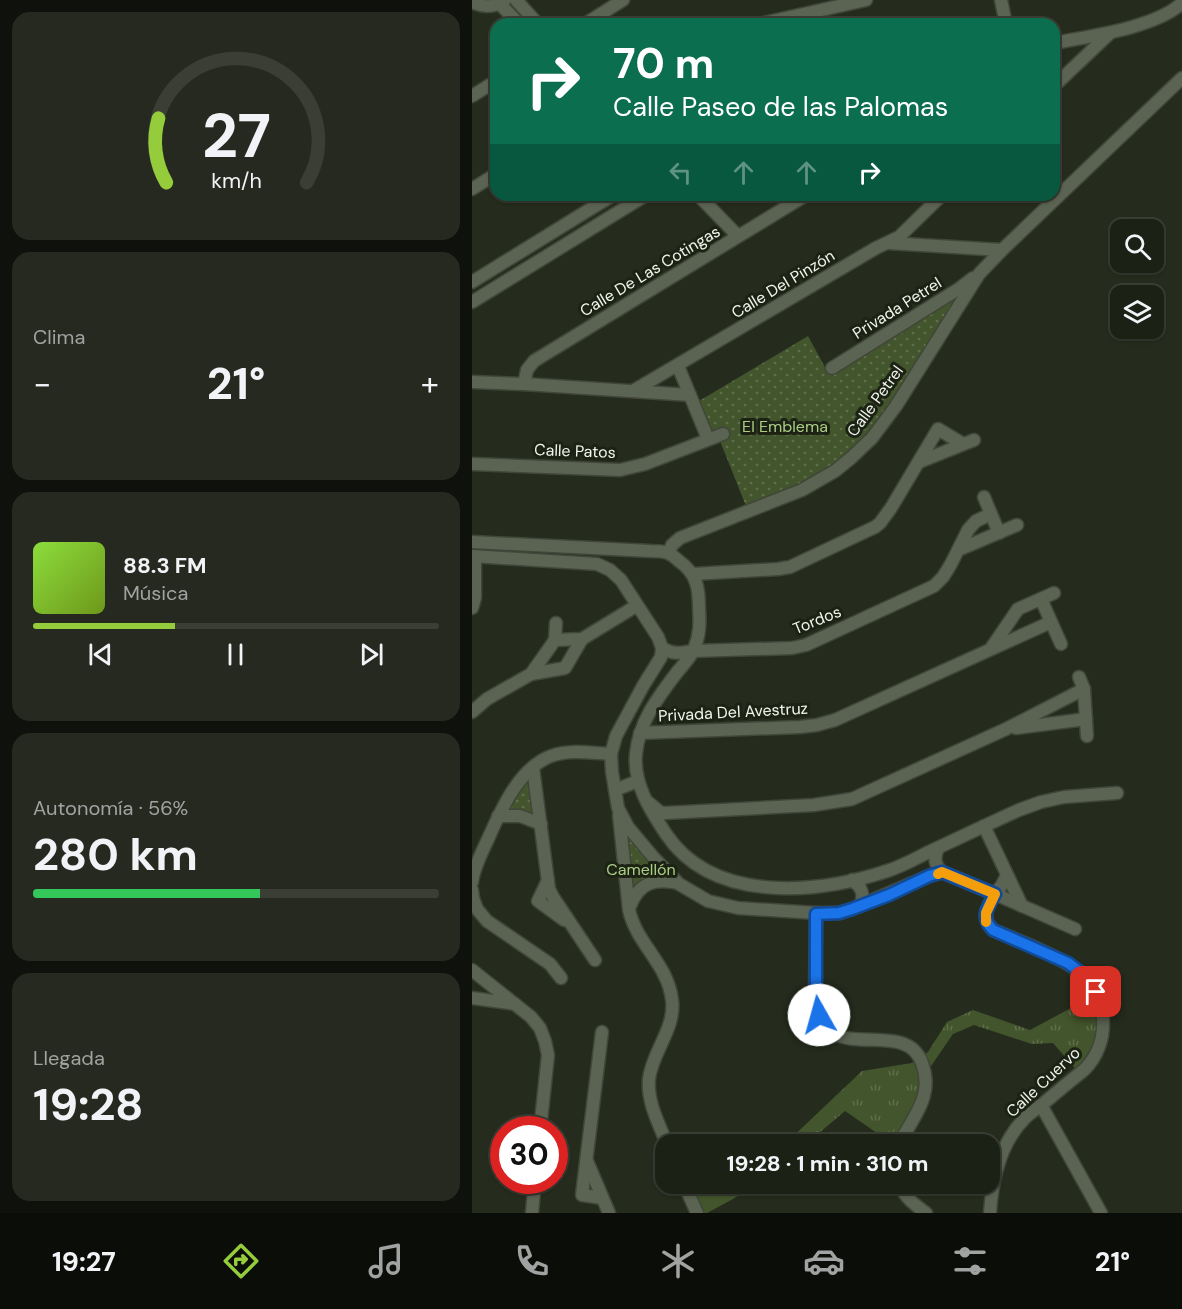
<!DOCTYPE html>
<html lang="es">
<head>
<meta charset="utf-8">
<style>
	:root { --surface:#1c2116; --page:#25291f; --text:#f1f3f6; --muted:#a0a3a1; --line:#3a3e35; --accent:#95cc3b }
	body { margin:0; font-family:"DM Sans",sans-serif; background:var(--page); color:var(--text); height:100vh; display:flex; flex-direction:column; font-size:22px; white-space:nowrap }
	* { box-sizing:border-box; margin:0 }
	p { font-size:20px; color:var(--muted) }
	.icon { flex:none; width:33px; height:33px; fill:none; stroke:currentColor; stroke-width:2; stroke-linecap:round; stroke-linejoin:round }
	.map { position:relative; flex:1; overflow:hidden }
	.side { display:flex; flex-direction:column; gap:12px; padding:12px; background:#0f120c; width:472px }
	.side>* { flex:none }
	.banner { position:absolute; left:18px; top:18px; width:570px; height:183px; border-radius:18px; box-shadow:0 2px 4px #0004,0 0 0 2px var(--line); background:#0b6e4f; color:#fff; overflow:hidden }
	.controls { position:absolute; left:638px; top:219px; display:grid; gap:12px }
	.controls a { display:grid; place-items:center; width:54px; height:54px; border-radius:12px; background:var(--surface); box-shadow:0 2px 4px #0004,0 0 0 2px var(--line); font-size:30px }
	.speed { position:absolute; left:18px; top:1116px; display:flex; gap:12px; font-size:30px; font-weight:700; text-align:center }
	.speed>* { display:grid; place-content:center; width:78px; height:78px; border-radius:50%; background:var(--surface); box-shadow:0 2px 4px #0004,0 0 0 2px var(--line); line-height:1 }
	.speed .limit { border:9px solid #d22; background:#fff; color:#111 }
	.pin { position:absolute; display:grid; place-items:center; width:51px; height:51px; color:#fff; margin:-26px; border-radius:12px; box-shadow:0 3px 9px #0006 }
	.me { position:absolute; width:66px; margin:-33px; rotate:353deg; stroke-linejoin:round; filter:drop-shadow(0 0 4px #0008) }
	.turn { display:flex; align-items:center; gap:21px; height:126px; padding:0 24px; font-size:27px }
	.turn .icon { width:78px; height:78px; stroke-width:2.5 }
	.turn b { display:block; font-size:42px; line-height:51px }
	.lanes { display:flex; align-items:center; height:57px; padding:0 24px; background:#0003; justify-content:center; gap:30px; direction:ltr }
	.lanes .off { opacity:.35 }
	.big { font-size:45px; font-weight:700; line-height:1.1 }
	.side .tile { flex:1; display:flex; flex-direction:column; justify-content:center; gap:9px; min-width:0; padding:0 21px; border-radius:18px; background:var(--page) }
	.side .dial { align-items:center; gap:0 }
	.dial svg { height:156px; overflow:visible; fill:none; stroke:var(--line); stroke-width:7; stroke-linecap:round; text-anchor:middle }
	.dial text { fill:var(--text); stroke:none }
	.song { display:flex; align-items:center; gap:18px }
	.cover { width:72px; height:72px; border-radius:9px; background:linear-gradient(135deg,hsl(90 70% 55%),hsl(80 70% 35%)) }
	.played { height:6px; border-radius:3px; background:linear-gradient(90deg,var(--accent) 35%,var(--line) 35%) }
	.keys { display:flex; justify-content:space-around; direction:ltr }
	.heat { display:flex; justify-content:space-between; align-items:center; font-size:33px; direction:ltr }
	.charge { height:9px; border-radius:4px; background:linear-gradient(90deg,#34c759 56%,var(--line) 0) }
	.trip { position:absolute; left:183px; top:1134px; width:345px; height:60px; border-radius:18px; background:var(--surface); box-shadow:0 2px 4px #0004,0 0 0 2px var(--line); font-weight:700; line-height:60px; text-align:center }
	.tab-bar { display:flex; height:96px; justify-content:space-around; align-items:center; background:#0b0d09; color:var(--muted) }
	.tab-bar .icon { width:42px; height:42px }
	.tab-bar .active { color:var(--accent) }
	.tab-bar b { font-size:27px; color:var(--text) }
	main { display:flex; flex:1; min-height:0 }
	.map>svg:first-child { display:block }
	.grass { fill:url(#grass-tufts) }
	.park { fill:url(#park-dots) }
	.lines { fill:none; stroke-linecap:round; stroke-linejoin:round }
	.minor-casing { stroke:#404639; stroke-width:15 }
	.minor { stroke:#5b6352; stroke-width:12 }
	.route-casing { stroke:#114b97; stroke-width:15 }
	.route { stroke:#1a73e8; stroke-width:10 }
	.slow { stroke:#f59e0b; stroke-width:10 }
	.labels { text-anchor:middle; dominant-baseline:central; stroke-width:6; stroke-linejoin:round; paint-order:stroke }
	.street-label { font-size:16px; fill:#f1f6ec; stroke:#1c2314 }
	.park-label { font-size:16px; fill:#accd86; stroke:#1c2314 }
</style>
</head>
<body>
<main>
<section class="side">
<div class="tile dial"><svg viewBox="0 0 100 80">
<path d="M14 69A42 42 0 1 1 86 69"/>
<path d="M14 69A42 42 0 0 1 10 36" stroke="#95cc3b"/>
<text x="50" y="56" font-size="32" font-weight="700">27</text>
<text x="50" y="72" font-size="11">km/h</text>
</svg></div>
<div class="tile"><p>Clima</p>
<div class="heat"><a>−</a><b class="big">21°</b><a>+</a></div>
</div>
<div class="tile">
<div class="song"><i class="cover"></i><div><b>88.3 FM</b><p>Música</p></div></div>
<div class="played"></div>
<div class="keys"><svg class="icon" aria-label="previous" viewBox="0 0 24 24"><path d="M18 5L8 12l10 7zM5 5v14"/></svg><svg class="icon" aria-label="pause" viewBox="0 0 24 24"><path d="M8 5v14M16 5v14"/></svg><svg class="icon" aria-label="next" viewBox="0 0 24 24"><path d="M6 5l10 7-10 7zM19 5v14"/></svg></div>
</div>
<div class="tile"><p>Autonomía · 56%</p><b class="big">280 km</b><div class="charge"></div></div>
<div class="tile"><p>Llegada</p><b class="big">19:28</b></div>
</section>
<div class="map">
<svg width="710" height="1213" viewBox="0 0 710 1213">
	<defs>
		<pattern id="grass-tufts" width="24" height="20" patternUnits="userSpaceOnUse" patternTransform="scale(1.5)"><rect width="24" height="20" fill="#43552c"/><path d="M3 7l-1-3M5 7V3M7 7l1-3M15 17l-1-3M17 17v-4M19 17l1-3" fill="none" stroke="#5f6e4b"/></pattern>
		<pattern id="park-dots" width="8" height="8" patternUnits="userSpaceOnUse" patternTransform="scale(1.5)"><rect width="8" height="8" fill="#43552c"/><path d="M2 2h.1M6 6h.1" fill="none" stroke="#5f6e4b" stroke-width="1.8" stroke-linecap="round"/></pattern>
	</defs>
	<rect width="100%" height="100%" fill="#252c1d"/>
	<g class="grass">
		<polygon points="625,994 631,1027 608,1074 581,1043 560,1044 502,1025 481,1034 459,1066 453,1070 455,1084 427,1144 421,1144 373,1111 334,1144 313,1144 390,1071 440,1063 456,1052 475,1022 501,1010 558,1030"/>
		<polygon points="212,1184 284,1184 261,1199 235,1213 225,1213"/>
	</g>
	<g class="park">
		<polygon points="488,288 480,319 379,458 276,511 246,436 236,439 222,404 336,336 355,371"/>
		<polygon points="61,768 69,824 36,815 36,798"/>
		<polygon points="146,808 207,884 184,881 157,910"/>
	</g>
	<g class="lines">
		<g class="minor-casing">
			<g id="minor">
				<polyline points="44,0 66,24"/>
				<polyline points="529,0 534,24"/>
				<path d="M0,2c12,6 22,6 33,-2"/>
				<polyline points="28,4 47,24"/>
				<polyline points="113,24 151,0"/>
				<polyline points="287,24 394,0"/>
				<path d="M582,43c36,-7 101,-15 128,-40"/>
				<polyline points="582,86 638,33"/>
				<polyline points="0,96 24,81"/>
				<polyline points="0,189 24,174"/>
				<polyline points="226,195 266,236"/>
				<polyline points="416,243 530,250"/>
				<polyline points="0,282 141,195"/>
				<polyline points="0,302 174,195"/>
				<polyline points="206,366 236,439"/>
				<polyline points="360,368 488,288 501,278"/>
				<polyline points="0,382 52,384 218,395"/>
				<polyline points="52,384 55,370 62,361 334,195"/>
				<polyline points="161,391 404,248 427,237 470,195"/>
				<polyline points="447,462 502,440"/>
				<polyline points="0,464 148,470 173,464 251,434"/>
				<polyline points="512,497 527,533"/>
				<path d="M0,542l178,9c6,0 13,0 18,2 4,2 8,5 11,8 18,13 20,27 20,47 1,15 1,27 -5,41 -3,8 -10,15 -16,22 -19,25 -39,50 -42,83 -3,29 14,56 30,80 47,70 151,60 221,37 16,-5 31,-14 46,-21 28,-13 57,-27 86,-40l22,-8 23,-5 53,-4"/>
				<polyline points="486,550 545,525"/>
				<polyline points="197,553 200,545 208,538 330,490 363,471 379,458 400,438 424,406 507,274 530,250 710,78"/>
				<polyline points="0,556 125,564 138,570 149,580 186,637 190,648 189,657 171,686 144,736 139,754 140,772 146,808 156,827 182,858 207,884 236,901 266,908 344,913 367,913 380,909 457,876 470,872 523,894 530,885 535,875"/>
				<polyline points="221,574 306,569 318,567 403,527 408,523 419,508 466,429 491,444"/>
				<polyline points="569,599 589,644"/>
				<polyline points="0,608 3,598 3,557"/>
				<polyline points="83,640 84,623"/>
				<polyline points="520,647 546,609 582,593"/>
				<path d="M190,648c12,7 19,5 31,3l99,-3 14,-3 128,-59 9,-9 8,-13 17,-34 8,-9 15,-7"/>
				<polyline points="59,674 83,640 110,639 164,606"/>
				<polyline points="607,677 612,689 615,736"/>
				<polyline points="0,712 15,699 59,674 93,668 110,639"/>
				<polyline points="544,728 614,719"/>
				<polyline points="168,733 328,727 345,725 363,720 579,622"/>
				<polyline points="61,768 77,889 81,897 123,960"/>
				<polyline points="143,790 166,781"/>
				<polyline points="177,803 188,812 193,813 342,805 380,799 534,729 612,689"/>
				<path d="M147,815l10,95c8,35 39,54 43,90 4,28 -20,52 -23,79 -2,23 10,45 18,65"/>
				<polyline points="26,816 48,816 69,824"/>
				<polyline points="512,826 550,906"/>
				<path d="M466,848c-4,10 -4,16 4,24"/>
				<polyline points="76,880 66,901 92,920"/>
				<path d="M380,880c10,7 13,14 8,26"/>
				<path d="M0,882c2,-15 10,-30 16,-43 13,-29 31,-71 63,-83 19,-7 41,-3 60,-2"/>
				<polyline points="0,890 1,898 5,909 15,921 78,964 89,978"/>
				<path d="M158,906c9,-23 24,-28 48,-23"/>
				<path d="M344,913l-1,91c4,11 9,24 20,30 27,14 74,-7 87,29 4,11 5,21 2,32 -3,15 -18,35 -25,49"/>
				<polyline points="0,970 59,1017 68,1028 73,1041 76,1055 68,1130"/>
				<polyline points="0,998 43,1004"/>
				<polyline points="130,1032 110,1195 130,1198"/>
				<polyline points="569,1105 629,1213"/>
				<polyline points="115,1161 137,1213"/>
				<polyline points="212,1184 225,1213"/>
				<path d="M428,1184c4,13 15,21 26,29"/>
				<polyline points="60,1213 63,1180"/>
				<path d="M518,1213c2,-34 10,-70 35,-95 6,-6 13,-10 19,-15 13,-11 26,-22 40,-33 13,-13 20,-31 19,-50 -2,-43 -33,-56 -67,-72 -15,-6 -28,-12 -43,-18 -13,-13 -6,-22 2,-36l80,35"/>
			</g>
		</g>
		<use href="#minor" class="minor"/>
	</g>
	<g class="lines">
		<g class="route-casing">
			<path id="route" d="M347,1015l-3,-11v-90l23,-1 13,-4 37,-14 40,-19 13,-4 53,22c-8,14 -15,23 -2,36l75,33 16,12 12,17"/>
		</g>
		<use href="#route" class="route"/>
		<polyline class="slow" points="466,874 470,872 523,894 514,913 514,922"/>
	</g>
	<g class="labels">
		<g class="street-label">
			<text transform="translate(178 271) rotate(-31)">Calle De Las Cotingas</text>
			<text transform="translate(311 284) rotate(-31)">Calle Del Pinzón</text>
			<text transform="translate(425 308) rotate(-32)">Privada Petrel</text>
			<text transform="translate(403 401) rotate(-54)">Calle Petrel</text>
			<text transform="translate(103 451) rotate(2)">Calle Patos</text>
			<text transform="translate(345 620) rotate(-22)">Tordos</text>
			<text transform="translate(261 712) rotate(-3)">Privada Del Avestruz</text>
			<text transform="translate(571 1082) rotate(-43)">Calle Cuervo</text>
		</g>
		<g class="park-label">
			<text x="313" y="426">El Emblema</text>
			<text x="169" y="869">Camellón</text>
		</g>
	</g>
</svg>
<div class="controls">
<a><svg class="icon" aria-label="search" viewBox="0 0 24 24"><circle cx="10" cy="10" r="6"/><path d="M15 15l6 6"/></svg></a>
<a><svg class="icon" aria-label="layers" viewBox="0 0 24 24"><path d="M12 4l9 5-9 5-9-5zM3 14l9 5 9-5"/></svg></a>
</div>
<div class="speed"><div class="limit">30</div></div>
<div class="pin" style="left:624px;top:992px;background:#d93025"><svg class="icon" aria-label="arrive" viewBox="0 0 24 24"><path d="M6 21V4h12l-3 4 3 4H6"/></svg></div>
<svg class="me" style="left:347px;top:1015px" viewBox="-20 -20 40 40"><circle r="19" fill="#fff"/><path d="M0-13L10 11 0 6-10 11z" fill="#1a73e8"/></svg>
<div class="trip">19:28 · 1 min · 310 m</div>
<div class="banner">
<div class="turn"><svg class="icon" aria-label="right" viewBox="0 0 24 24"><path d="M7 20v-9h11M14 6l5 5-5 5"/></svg><div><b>70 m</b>Calle Paseo de las Palomas</div></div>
<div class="lanes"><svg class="icon off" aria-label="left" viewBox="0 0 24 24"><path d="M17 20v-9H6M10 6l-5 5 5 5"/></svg><svg class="icon off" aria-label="ahead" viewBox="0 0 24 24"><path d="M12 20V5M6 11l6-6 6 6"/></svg><svg class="icon off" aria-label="ahead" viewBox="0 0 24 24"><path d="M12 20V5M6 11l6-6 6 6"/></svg><svg class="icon" aria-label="right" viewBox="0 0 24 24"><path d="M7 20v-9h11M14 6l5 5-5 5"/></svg></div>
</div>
</div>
</main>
<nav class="tab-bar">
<b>19:27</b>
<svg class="icon active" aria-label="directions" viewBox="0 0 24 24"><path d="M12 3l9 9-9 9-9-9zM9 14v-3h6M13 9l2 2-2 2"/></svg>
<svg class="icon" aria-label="music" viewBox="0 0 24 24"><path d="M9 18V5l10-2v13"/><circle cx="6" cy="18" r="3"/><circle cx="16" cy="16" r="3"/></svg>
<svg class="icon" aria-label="phone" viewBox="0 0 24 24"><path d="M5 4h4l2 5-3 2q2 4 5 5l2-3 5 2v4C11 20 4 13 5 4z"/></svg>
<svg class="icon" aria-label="climate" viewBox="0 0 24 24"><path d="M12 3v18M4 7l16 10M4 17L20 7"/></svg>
<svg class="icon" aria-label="car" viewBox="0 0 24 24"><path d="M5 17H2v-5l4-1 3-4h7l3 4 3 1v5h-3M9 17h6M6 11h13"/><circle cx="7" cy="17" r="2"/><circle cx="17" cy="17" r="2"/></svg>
<svg class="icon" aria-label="filters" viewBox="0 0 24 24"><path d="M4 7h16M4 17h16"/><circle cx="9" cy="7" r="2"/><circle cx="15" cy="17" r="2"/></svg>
<b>21°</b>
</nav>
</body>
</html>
